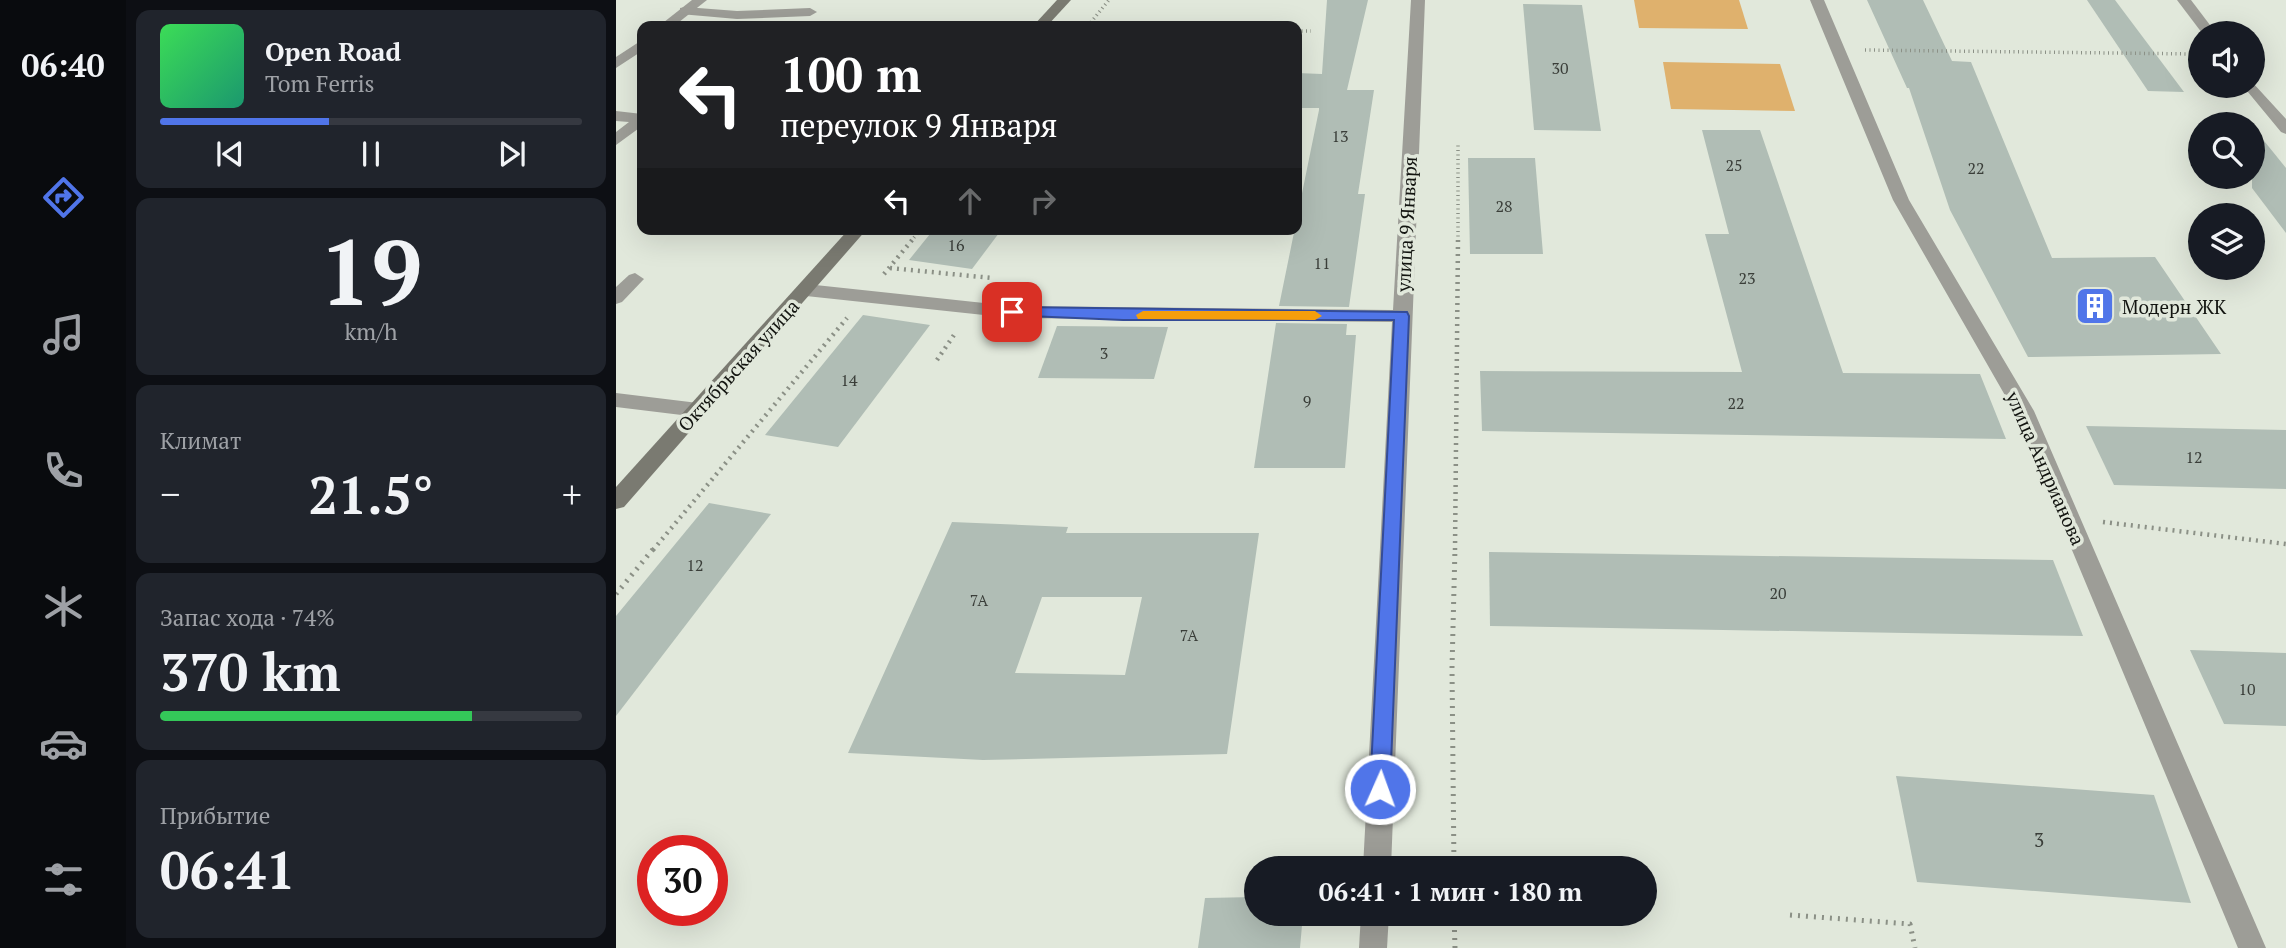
<!DOCTYPE html>
<html lang="ru">
<head>
<meta charset="utf-8">
<style>
	:root { --surface:#171b24; --page:#20242c; --text:#f1f3f6; --muted:#9ea1a6; --line:#363941; --accent:#5075e9 }
	body { margin:0; font-family:"PT Serif",serif; background:var(--page); color:var(--text); height:100vh; display:flex; flex-direction:column; font-size:26px; white-space:nowrap }
	* { box-sizing:border-box; margin:0 }
	p { font-size:23px; color:var(--muted) }
	.icon { flex:none; width:38px; height:38px; fill:none; stroke:currentColor; stroke-width:2; stroke-linecap:round; stroke-linejoin:round }
	.map { position:relative; flex:1; overflow:hidden }
	.panel { display:flex; flex-direction:column; gap:10px; padding:10px; background:#0d0f14; width:490px }
	.panel>* { flex:none }
	.guide { position:absolute; left:21px; top:21px; width:665px; height:214px; border-radius:14px; box-shadow:0 7px 28px #0002; background:#202124; color:#fff; overflow:hidden }
	.tools { position:absolute; left:1572px; top:21px; display:grid; gap:14px }
	.tools a { display:grid; place-items:center; width:77px; height:77px; border-radius:50%; background:var(--surface); box-shadow:0 7px 28px #0002; font-size:35px }
	.speed { position:absolute; left:21px; top:835px; display:flex; gap:14px; font-size:35px; font-weight:700; text-align:center }
	.speed>* { display:grid; place-content:center; width:91px; height:91px; border-radius:50%; background:var(--surface); box-shadow:0 7px 28px #0002; line-height:1 }
	.speed .limit { border:10px solid #d22; background:#fff; color:#111 }
	.pin { position:absolute; display:grid; place-items:center; width:60px; height:60px; color:#fff; margin:-30px; border-radius:14px; box-shadow:0 4px 10px #0006 }
	.me { position:absolute; width:77px; margin:-38px; rotate:2deg; stroke-linejoin:round; filter:drop-shadow(0 0 5px #0008) }
	.turn { display:flex; align-items:center; gap:24px; height:147px; padding:0 28px; font-size:32px }
	.turn .icon { width:91px; height:91px; stroke-width:2.5 }
	.turn b { display:block; font-size:49px; line-height:60px }
	.lanes { display:flex; align-items:center; height:66px; padding:0 28px; background:#0003; justify-content:center; gap:35px; direction:ltr }
	.lanes .off { opacity:.35 }
	.big { font-size:52px; font-weight:700; line-height:1.1 }
	.panel .tile { flex:1; display:flex; flex-direction:column; justify-content:center; gap:10px; min-width:0; padding:0 24px; border-radius:14px; background:var(--page) }
	.panel .dial { align-items:center; gap:0 }
	.dial b { font-size:91px; line-height:1 }
	.song { display:flex; align-items:center; gap:21px }
	.cover { width:84px; height:84px; border-radius:10px; background:linear-gradient(135deg,hsl(130 70% 55%),hsl(160 70% 35%)) }
	.played { height:7px; border-radius:4px; background:linear-gradient(90deg,var(--accent) 40%,var(--line) 40%) }
	.keys { display:flex; justify-content:space-around; direction:ltr }
	.heat { display:flex; justify-content:space-between; align-items:center; font-size:38px; direction:ltr }
	.charge { height:10px; border-radius:5px; background:linear-gradient(90deg,#34c759 74%,var(--line) 0) }
	.trip { position:absolute; left:628px; top:856px; width:413px; height:70px; border-radius:35px; background:var(--surface); box-shadow:0 7px 28px #0002; font-weight:700; line-height:70px; text-align:center }
	main { display:flex; flex:1; min-height:0 }
	.tabs { display:flex; flex-direction:column; width:126px; justify-content:space-around; align-items:center; background:#090b0e; color:var(--muted) }
	.tabs .icon { width:49px; height:49px }
	.tabs .current { color:var(--accent) }
	.tabs b { font-size:32px; color:var(--text) }
	.map>svg:first-child { display:block }
	.green { fill:#dfb16d }
	.building { fill:#b0bdb5; fill-rule:evenodd }
	.lines { fill:none; stroke-linecap:round; stroke-linejoin:round }
	.path-far2 { stroke:#8b9086; stroke-width:3.5; stroke-dasharray:1 3.5; stroke-linecap:butt }
	.path-far1 { stroke:#8b9086; stroke-width:4.5; stroke-dasharray:2 5; stroke-linecap:butt }
	.path { stroke:#8b9086; stroke-width:5; stroke-dasharray:2 6; stroke-linecap:butt }
	.lane { fill:#9d9d97; fill-rule:evenodd }
	.street { fill:#9d9d97; fill-rule:evenodd }
	.secondary { fill:#7a7a71; fill-rule:evenodd }
	.route { fill:#5075e9; stroke:#344c97; stroke-width:2 }
	.slow { fill:#f59e0b }
	.labels { text-anchor:middle; dominant-baseline:central; stroke-width:7; stroke-linejoin:round; paint-order:stroke }
	.number-label { font-size:16px; fill:#3a3e39 }
	.street-label { font-size:19px; fill:#121410; stroke:#e1e8db }
	.poi-label { font-size:19px; fill:#121410; stroke:#e1e8db; text-anchor:start }
	.near-number-label { font-size:19px; fill:#3a3e39 }
</style>
</head>
<body>
<main>
<nav class="tabs">
<b>06:40</b>
<svg class="icon current" aria-label="directions" viewBox="0 0 24 24"><path d="M12 3l9 9-9 9-9-9zM9 14v-3h6M13 9l2 2-2 2"/></svg>
<svg class="icon" aria-label="music" viewBox="0 0 24 24"><path d="M9 18V5l10-2v13"/><circle cx="6" cy="18" r="3"/><circle cx="16" cy="16" r="3"/></svg>
<svg class="icon" aria-label="phone" viewBox="0 0 24 24"><path d="M5 4h4l2 5-3 2q2 4 5 5l2-3 5 2v4C11 20 4 13 5 4z"/></svg>
<svg class="icon" aria-label="climate" viewBox="0 0 24 24"><path d="M12 3v18M4 7l16 10M4 17L20 7"/></svg>
<svg class="icon" aria-label="car" viewBox="0 0 24 24"><path d="M5 17H2v-5l4-1 3-4h7l3 4 3 1v5h-3M9 17h6M6 11h13"/><circle cx="7" cy="17" r="2"/><circle cx="17" cy="17" r="2"/></svg>
<svg class="icon" aria-label="filters" viewBox="0 0 24 24"><path d="M4 7h16M4 17h16"/><circle cx="9" cy="7" r="2"/><circle cx="15" cy="17" r="2"/></svg>
</nav>
<section class="panel">
<div class="tile">
<div class="song"><i class="cover"></i><div><b>Open Road</b><p>Tom Ferris</p></div></div>
<div class="played"></div>
<div class="keys"><svg class="icon" aria-label="previous" viewBox="0 0 24 24"><path d="M18 5L8 12l10 7zM5 5v14"/></svg><svg class="icon" aria-label="pause" viewBox="0 0 24 24"><path d="M8 5v14M16 5v14"/></svg><svg class="icon" aria-label="next" viewBox="0 0 24 24"><path d="M6 5l10 7-10 7zM19 5v14"/></svg></div>
</div>
<div class="tile dial"><b>19</b><p>km/h</p></div>
<div class="tile"><p>Климат</p>
<div class="heat"><a>−</a><b class="big">21.5°</b><a>+</a></div>
</div>
<div class="tile"><p>Запас хода · 74%</p><b class="big">370 km</b><div class="charge"></div></div>
<div class="tile"><p>Прибытие</p><b class="big">06:41</b></div>
</section>
<div class="map">
<svg width="1670" height="948" viewBox="0 0 1670 948">
	<rect width="100%" height="100%" fill="#e1e8db"/>
	<g class="green">
		<polygon points="1018,0 1123,0 1132,29 1023,28"/>
		<polygon points="1047,62 1164,64 1179,111 1055,109"/>
	</g>
	<g class="building">
		<polygon points="711,0 752,0 731,90 758,90 742,194 749,194 733,307 663,306 703,110 703,108 681,108 681,73 706,74"/>
		<polygon points="1251,0 1307,0 1336,61 1355,62 1436,258 1539,257 1605,354 1412,357 1334,210 1293,88 1291,88"/>
		<polygon points="1471,0 1499,0 1568,92 1532,91"/>
		<polygon points="907,4 966,5 985,131 918,130"/>
		<polygon points="1636,126 1670,168 1670,233 1636,188"/>
		<polygon points="1086,130 1144,130 1227,373 1364,374 1390,439 866,431 864,371 1126,372 1089,234 1113,234"/>
		<polygon points="852,158 919,158 927,254 854,254"/>
		<polygon points="318,229 386,229 356,269 293,260"/>
		<polygon points="247,315 314,325 222,447 149,435"/>
		<polygon points="660,323 731,324 730,335 740,335 729,468 638,468"/>
		<polygon points="441,326 552,327 538,379 422,378"/>
		<polygon points="1470,426 1670,430 1670,489 1498,485"/>
		<polygon points="93,503 155,514 0,716 0,616"/>
		<path d="M336,522l116,5 -2,6h193l-32,221 -244,6 -135,-7zM426,597h100l-17,78 -110,-2z"/>
		<polygon points="873,552 1437,560 1467,636 874,626"/>
		<polygon points="1574,650 1670,653 1670,726 1608,724"/>
		<polygon points="1280,776 1538,795 1575,903 1301,882"/>
		<polygon points="640,897 640,914 687,914 684,948 582,948 589,898"/>
	</g>
	<g class="lines">
		<g class="path-far2">
			<polyline points="472,26 493,0"/>
			<polyline points="681,31 695,31"/>
			<polyline points="1249,50 1578,54 1584,57"/>
			<polyline points="295,241 305,229"/>
			<polyline points="842,241 842,142"/>
		</g>
		<g class="path-far1">
			<polyline points="274,268 376,278"/>
			<polyline points="268,274 297,239"/>
			<polyline points="321,360 340,332"/>
			<polyline points="1487,522 1670,544"/>
			<polyline points="37,550 231,318"/>
			<polyline points="839,550 842,239"/>
		</g>
		<g class="path">
			<polyline points="0,594 38,548"/>
			<polyline points="838,868 836,668 839,548"/>
			<polyline points="838,914 839,948"/>
			<polyline points="1174,915 1294,924 1299,948"/>
		</g>
		<g class="lane">
			<polygon points="69,7 121,11 194,8 201,12 194,16 121,19 64,14 64,8"/>
			<polygon points="0,111 26,114 26,126 0,145 0,132 13,122 0,121"/>
			<polygon points="19,273 28,279 6,302 0,304 0,287 13,275"/>
			<polygon points="0,393 82,403 89,405 92,410 89,415 82,417 0,407"/>
		</g>
		<g class="street">
			<polygon points="76,0 91,0 58,26 43,26"/>
			<polygon points="795,0 809,0 775,868 747,868 776,322 396,318 190,296 181,290 190,284 396,306 777,310"/>
			<polygon points="1194,0 1208,0 1293,200 1418,411 1650,948 1622,948 1398,411 1277,200"/>
			<polygon points="1561,0 1575,0 1600,33 1586,33"/>
			<polygon points="26,40 26,51 0,68 0,57"/>
			<polygon points="1636,82 1670,119 1670,134 1665,132 1627,86 1636,86"/>
			<polygon points="745,914 773,914 771,948 743,948"/>
		</g>
		<g class="secondary">
			<polygon points="441,0 455,0 431,26 417,26"/>
			<polygon points="233,229 251,229 8,507 0,509 0,487"/>
		</g>
	</g>
	<polygon class="route" points="396,307 791,312 793,316 774,789 771,795 764,798 757,795 754,789 778,320 507,320 391,315 389,312"/>
	<polygon class="slow" points="527,311 699,311 706,316 699,320 522,319 520,315"/>
	<defs>
		<g id="building-square" transform="scale(2.0125)"><rect x="-9" y="-9" width="18" height="18" rx="4" fill="#5075e9" stroke="#e1e8db"/><path d="M-4-6H4V6H1V3H-1V6H-4ZM-2.5-4.3h1.7v1.8h-1.7ZM.8-4.3h1.7v1.8H.8ZM-2.5-1h1.7V.8h-1.7ZM.8-1h1.7V.8H.8Z" fill="#fff"/></g>
	</defs>
	<g fill-rule="evenodd">
		<use href="#building-square" x="1479" y="306"/>
	</g>
	<g class="labels">
		<g class="number-label">
			<text x="944" y="68">30</text>
			<text x="724" y="136">13</text>
			<text x="1118" y="165">25</text>
			<text x="1360" y="168">22</text>
			<text x="888" y="206">28</text>
			<text x="340" y="245">16</text>
			<text x="706" y="263">11</text>
			<text x="1131" y="278">23</text>
			<text x="488" y="353">3</text>
			<text x="233" y="380">14</text>
			<text x="691" y="401">9</text>
			<text x="1120" y="403">22</text>
			<text x="1578" y="457">12</text>
			<text x="79" y="565">12</text>
			<text x="1162" y="593">20</text>
			<text x="363" y="600">7А</text>
			<text x="573" y="635">7А</text>
			<text x="1631" y="689">10</text>
		</g>
		<g class="street-label">
			<text transform="translate(790 224) rotate(-87)">улица 9 Января</text>
			<text transform="translate(122 365) rotate(-48)">Октябрьская улица</text>
			<text transform="translate(1430 468) rotate(66)">улица Андрианова</text>
		</g>
		<g class="poi-label">
			<text x="1506" y="306">Модерн ЖК</text>
		</g>
		<g class="near-number-label">
			<text x="1423" y="839">3</text>
		</g>
	</g>
</svg>
<div class="tools">
<a><svg class="icon" aria-label="sound" viewBox="0 0 24 24"><path d="M4 9h4l5-4v14l-5-4H4zM17 9q2 3 0 6"/></svg></a>
<a><svg class="icon" aria-label="search" viewBox="0 0 24 24"><circle cx="10" cy="10" r="6"/><path d="M15 15l6 6"/></svg></a>
<a><svg class="icon" aria-label="layers" viewBox="0 0 24 24"><path d="M12 4l9 5-9 5-9-5zM3 14l9 5 9-5"/></svg></a>
</div>
<div class="speed"><div class="limit">30</div></div>
<div class="pin" style="left:396px;top:312px;background:#d93025"><svg class="icon" aria-label="arrive" viewBox="0 0 24 24"><path d="M6 21V4h12l-3 4 3 4H6"/></svg></div>
<svg class="me" style="left:764px;top:789px" viewBox="-20 -20 40 40"><circle r="17" fill="#5075e9" stroke="#fff" stroke-width="3"/><path d="M0-11L8 9 0 5-8 9z" fill="#fff"/></svg>
<div class="trip">06:41 · 1 мин · 180 m</div>
<div class="guide">
<div class="turn"><svg class="icon" aria-label="left" viewBox="0 0 24 24"><path d="M17 20v-9H6M10 6l-5 5 5 5"/></svg><div><b>100 m</b>переулок 9 Января</div></div>
<div class="lanes"><svg class="icon" aria-label="left" viewBox="0 0 24 24"><path d="M17 20v-9H6M10 6l-5 5 5 5"/></svg><svg class="icon off" aria-label="ahead" viewBox="0 0 24 24"><path d="M12 20V5M6 11l6-6 6 6"/></svg><svg class="icon off" aria-label="right" viewBox="0 0 24 24"><path d="M7 20v-9h11M14 6l5 5-5 5"/></svg></div>
</div>
</div>
</main>
</body>
</html>
